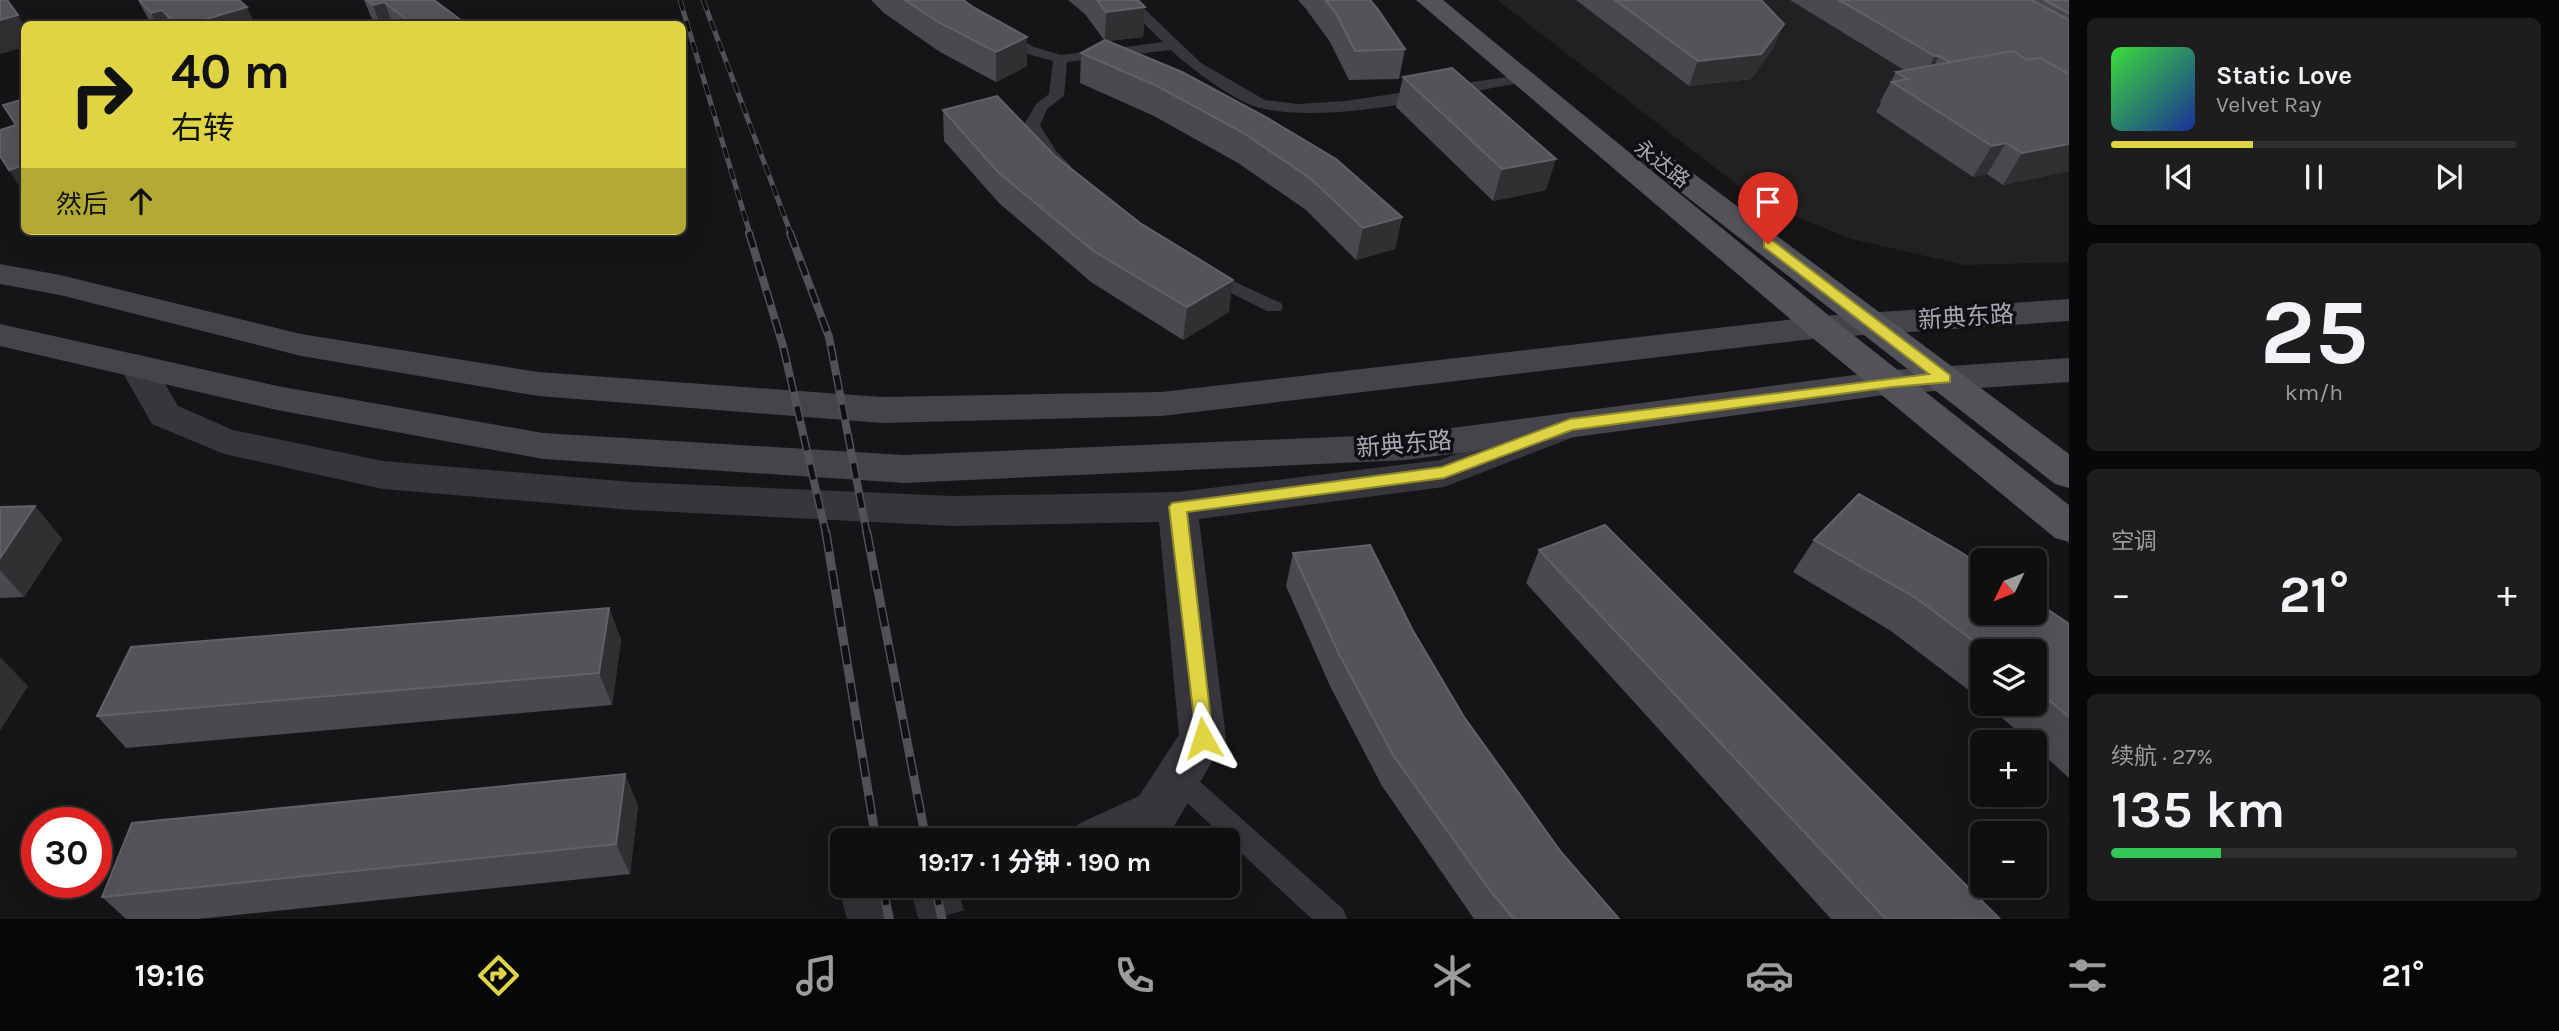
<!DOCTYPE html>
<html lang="zh">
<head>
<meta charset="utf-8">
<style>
	:root { --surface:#100f10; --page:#1e1d1e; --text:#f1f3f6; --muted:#9c9c9f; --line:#302f30; --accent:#dfd443 }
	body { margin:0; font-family:Karla,"Noto Sans SC",sans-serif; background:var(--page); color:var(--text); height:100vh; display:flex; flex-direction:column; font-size:26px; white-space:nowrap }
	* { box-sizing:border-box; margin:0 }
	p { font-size:23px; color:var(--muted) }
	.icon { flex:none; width:38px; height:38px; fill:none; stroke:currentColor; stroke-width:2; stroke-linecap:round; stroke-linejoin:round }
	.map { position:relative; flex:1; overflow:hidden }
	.side { display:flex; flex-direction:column; gap:18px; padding:18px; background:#090809; width:490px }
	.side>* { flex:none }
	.guide { position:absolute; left:21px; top:21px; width:665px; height:214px; border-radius:10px; box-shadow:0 7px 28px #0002,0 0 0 2px var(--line); background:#dfd443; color:#111; overflow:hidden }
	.needle { width:46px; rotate:227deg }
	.controls { position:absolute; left:1970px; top:548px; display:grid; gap:14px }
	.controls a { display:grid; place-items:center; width:77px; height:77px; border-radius:10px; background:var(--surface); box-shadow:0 7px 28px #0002,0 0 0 2px var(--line); font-size:35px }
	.speed { position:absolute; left:21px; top:807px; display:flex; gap:14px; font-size:35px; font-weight:700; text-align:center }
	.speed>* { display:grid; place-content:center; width:91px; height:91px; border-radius:50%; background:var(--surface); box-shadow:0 7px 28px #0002,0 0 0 2px var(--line); line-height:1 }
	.speed .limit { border:10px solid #d22; background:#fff; color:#111 }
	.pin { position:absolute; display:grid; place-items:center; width:60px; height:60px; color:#fff; margin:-72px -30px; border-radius:50% 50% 50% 0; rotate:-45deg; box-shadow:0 0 7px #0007 }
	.pin .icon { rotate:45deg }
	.me { position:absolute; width:77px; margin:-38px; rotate:354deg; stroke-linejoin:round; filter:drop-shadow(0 0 5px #0008) }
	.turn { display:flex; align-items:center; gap:24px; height:147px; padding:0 35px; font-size:32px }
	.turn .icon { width:91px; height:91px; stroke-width:2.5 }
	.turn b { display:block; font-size:49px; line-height:60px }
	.then { display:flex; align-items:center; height:66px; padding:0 35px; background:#0003; gap:14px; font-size:26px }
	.big { font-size:52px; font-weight:700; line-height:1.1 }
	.side .widget { flex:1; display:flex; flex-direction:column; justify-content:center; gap:10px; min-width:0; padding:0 24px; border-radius:10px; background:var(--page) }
	.side .dial { align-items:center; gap:0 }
	.dial b { font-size:91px; line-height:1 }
	.song { display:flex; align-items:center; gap:21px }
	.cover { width:84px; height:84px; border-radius:10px; background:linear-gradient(135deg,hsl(120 70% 55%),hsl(230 70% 35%)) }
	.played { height:7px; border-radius:4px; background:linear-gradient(90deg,var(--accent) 35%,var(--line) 35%) }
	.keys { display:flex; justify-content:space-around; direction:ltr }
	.heat { display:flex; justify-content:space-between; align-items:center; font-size:38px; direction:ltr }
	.charge { height:10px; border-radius:5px; background:linear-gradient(90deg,#34c759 27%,var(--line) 0) }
	.trip { position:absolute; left:830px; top:828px; width:410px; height:70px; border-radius:10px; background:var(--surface); box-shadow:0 7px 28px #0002,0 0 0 2px var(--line); font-weight:700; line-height:70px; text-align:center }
	.tab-bar { display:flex; height:112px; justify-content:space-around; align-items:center; background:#060606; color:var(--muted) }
	.tab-bar .icon { width:49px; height:49px }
	.tab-bar .on { color:var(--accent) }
	.tab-bar b { font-size:32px; color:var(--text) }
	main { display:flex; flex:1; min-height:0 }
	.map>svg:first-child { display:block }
	.built { fill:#212123 }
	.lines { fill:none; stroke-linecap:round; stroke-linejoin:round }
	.street-tunnel { stroke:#323236; stroke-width:46; stroke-dasharray:46 23; stroke-linecap:butt }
	.lane { fill:#36363b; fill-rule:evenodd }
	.street { fill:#36363b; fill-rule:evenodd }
	.secondary { fill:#44444a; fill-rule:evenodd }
	.primary { fill:#525259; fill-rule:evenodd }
	.rail-far2-casing { stroke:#515157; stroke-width:5 }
	.rail-far1-casing { stroke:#515157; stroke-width:8 }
	.rail-casing { stroke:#515157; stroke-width:9 }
	.rail-far2 { stroke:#100f11; stroke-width:3.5; stroke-dasharray:11; stroke-linecap:butt }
	.rail-far1 { stroke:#100f11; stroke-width:5; stroke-dasharray:15; stroke-linecap:butt }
	.rail { stroke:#100f11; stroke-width:6; stroke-dasharray:19; stroke-linecap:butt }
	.wall { fill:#49494e }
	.shaded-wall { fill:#303033 }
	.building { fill:#535359; stroke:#616167; stroke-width:2 }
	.route { fill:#dfd443; stroke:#918a2c; stroke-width:2 }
	.labels { text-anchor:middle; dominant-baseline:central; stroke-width:7; stroke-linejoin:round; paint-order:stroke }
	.far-street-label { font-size:21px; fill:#a8a8b5; stroke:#100f11 }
	.street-label { font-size:24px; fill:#a8a8b5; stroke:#100f11 }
</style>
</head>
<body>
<main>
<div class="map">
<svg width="2069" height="919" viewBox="0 0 2069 919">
	<rect width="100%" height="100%" fill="#151416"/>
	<polygon class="built" points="1497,0 2069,0 2069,262 1964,265 1848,238 1757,200"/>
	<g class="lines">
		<polyline class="street-tunnel" points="847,919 966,886"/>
		<g class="lane">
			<path d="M1120,0h15l66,63 64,37 33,4 47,-3 175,-26 7,4 -7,4c-72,12 -192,42 -260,25 -25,-6 -71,-41 -89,-58l-104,12 -3,34 -17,13 -7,16 16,26 15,15 -8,5c-19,-5 -29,-30 -39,-46l12,-21 13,-10 4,-33 -29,-8 -28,-16 12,-3 26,13 27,8 102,-13z"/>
			<polygon points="1209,270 1281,303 1283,307 1281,311 1267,311 1203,279 1200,275"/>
			<polygon points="1178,766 1187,770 1343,909 1347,919 1312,919 1169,786 1165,778 1169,770"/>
		</g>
		<polygon class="street" points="137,354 150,358 178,406 233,430 383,461 632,482 953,496 1178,492 1440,460 1566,413 1579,417 1585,426 1579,435 1444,487 1199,519 1226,738 1173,828 1148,840 1071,840 1078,824 1139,796 1179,735 1159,522 953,526 632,510 383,489 224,454 152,424 119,366 124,358"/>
		<g class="secondary">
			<polygon points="0,264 60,275 301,334 538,372 882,397 1161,392 1821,316 2069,299 2069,321 1821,338 1161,416 882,423 538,396 301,356 60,295 0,284"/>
			<polygon points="0,324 277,386 543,433 904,455 1406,434 1892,370 2069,358 2069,382 1892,394 1406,460 904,483 543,459 277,410 0,346"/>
		</g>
		<g class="primary">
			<polygon points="1416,0 1443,0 1833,319 2069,505 2069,542 2055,538 1809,335"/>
			<polygon points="1656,150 1666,153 2069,454 2069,488 2055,484 1646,165 1641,159 1646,153"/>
		</g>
		<g class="rail-far2-casing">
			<g id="rail-far2">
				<polyline points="680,0 750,234"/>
				<polyline points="703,0 791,234"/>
			</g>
		</g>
		<g class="rail-far1-casing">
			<g id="rail-far1">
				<polyline points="749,233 783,346 826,534"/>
				<polyline points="790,233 829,337 867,534"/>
			</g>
		</g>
		<g class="rail-casing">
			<g id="rail">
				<polyline points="826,533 876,840"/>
				<polyline points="867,533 926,840"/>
				<polyline points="883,886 889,919"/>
				<polyline points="935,886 942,919"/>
			</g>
		</g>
		<use href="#rail-far2" class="rail-far2"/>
		<use href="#rail-far1" class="rail-far1"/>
		<use href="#rail" class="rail"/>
	</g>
	<g class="wall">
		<polygon points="138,0 239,0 255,24 151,24"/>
		<polygon points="364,0 434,0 466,24 374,24"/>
		<polygon points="871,0 963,0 973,7 1027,66 996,82 940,52 884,13"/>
		<polygon points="1068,0 1138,0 1145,7 1143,37 1107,41 1402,217 1395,249 1356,260 1306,210 1238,163 1154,116 1080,83 1081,53 1104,40 1085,14"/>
		<polygon points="1298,0 1370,0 1405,49 1399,79 1349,80 1330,42 1306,9"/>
		<polygon points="1576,0 1761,0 1784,24 1773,48 1751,79 1689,86"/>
		<polygon points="1790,0 2069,0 2069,171 2003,185 1987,174 1973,177 1876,112 1881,103 1880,102 1896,72 1904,70"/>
		<polygon points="1403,77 1546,190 1493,201 1396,107"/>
		<polygon points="943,110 1055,156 1229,312 1183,340 1091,282 999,203 944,141"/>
		<polygon points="35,506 62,539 24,597 0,598 0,507"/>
		<polygon points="1814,540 2069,624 2069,778 2035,747 2035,742 2030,742 1986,704 2035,704 2035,651 1983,651 1983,701 1891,631 1793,572"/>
		<polygon points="1539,550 2000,919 1831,919 1526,583"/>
		<polygon points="1293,553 1412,629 1464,717 1561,852 1619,919 1474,919 1382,786 1330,686 1286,586"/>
		<polygon points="609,608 621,640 612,705 126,748 97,716"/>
		<polygon points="638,805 630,874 198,919 126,919 102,897"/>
	</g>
	<g class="shaded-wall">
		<polygon points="384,2 393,24 380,24 373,5"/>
		<polygon points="247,7 255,24 189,24"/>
		<polygon points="1145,7 1143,37 1105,41 1106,12"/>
		<polygon points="162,10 170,24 157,24 151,13"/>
		<polygon points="18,15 24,25 24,47 0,54 0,20"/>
		<polygon points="1784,24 1773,48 1751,79 1689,86 1698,61"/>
		<polygon points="1027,37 1027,66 996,82 996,52"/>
		<polygon points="1935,56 1939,56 1926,80 1921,81"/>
		<polygon points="2006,143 1987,174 1973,177 1992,146"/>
		<polygon points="2069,144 2069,171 2003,185 2022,153"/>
		<polygon points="1556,159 1546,190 1493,201 1502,169"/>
		<polygon points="24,165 24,194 9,170"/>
		<polygon points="1402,217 1395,249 1356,260 1363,228"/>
		<polygon points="1233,280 1229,312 1183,340 1187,307"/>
		<polygon points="35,506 62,539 24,597 0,570 0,558"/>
		<polygon points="609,608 621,640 612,705 599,673"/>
		<polygon points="0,657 28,686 0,731"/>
		<polygon points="625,774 638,805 630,874 616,844"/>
	</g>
	<g class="building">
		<polygon points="0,0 7,0 18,15 0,20"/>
		<polygon points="139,0 239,0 247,7 189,24 177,24 162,10 151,13"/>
		<polygon points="366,0 434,0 466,24 412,24 384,2 373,5"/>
		<polygon points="905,0 963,0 973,7 1027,37 996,52 938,22"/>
		<polygon points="1097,0 1138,0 1145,7 1106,12"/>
		<polygon points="1325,0 1370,0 1377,8 1405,49 1355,51 1336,13"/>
		<polygon points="1615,0 1761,0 1784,24 1761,54 1698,61"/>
		<polygon points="1839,0 2032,0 2069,20 2069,74 2040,58 2027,60 2013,51 1950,62 1939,56 1935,56"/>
		<polygon points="2044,0 2069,0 2069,13"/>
		<polygon points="1105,40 1182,72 1264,116 1336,159 1402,217 1363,228 1311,179 1242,132 1157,86 1081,53"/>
		<polygon points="2013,51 2027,60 2040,58 2069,74 2069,144 2022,153 2006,143 1992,146 1892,82 1908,79 1896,72"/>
		<polygon points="1452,68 1556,159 1502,169 1403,77"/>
		<polygon points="997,96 1055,156 1140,223 1233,280 1187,307 1092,250 998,172 943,110"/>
		<polygon points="24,99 24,165 9,170 0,156 0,130 16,125 3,105"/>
		<polygon points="1859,494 1959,551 1983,567 1983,612 2035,612 2035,601 2069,624 2069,717 2035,688 2035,651 1987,651 1916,598 1814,540"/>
		<polygon points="35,506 0,558 0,507"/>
		<polygon points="1605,525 2000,919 1886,919 1539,550"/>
		<polygon points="1370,545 1412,629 1464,717 1561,852 1619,919 1514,919 1491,892 1393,755 1339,654 1293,553"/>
		<polygon points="609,608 599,673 97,716 131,647"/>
		<polygon points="625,774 616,844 102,897 132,823"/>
	</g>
	<polygon class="route" points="1764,241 1773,241 1950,375 1950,382 1892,387 1572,430 1444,478 1187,512 1213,738 1210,744 1197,744 1169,507 1172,503 1442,467 1570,419 1929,374 1764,247"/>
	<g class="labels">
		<g class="far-street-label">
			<text transform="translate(1662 164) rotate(38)">永达路</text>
		</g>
		<g class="street-label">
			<text transform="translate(1966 317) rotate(-4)">新典东路</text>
			<text transform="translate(1404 444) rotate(-5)">新典东路</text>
		</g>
	</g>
</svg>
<div class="controls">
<a><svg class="needle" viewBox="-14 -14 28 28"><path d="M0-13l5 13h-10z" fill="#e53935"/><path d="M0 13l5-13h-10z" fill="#9c9c9f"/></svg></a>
<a><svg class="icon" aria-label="layers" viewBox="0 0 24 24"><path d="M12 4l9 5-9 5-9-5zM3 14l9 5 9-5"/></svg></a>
<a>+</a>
<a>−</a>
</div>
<div class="speed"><div class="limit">30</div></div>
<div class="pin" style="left:1768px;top:244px;background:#d93025"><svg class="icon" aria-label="arrive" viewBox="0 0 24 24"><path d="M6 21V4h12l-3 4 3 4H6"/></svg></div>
<svg class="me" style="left:1203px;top:738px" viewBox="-20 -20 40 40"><path d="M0-17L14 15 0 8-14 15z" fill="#dfd443" stroke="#fff" stroke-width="4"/></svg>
<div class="trip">19:17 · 1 分钟 · 190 m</div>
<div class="guide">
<div class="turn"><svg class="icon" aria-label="right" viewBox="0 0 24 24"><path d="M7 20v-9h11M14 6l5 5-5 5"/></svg><div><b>40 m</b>右转</div></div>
<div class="then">然后<svg class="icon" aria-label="ahead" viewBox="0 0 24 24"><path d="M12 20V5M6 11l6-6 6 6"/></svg></div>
</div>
</div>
<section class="side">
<div class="widget">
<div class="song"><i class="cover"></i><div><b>Static Love</b><p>Velvet Ray</p></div></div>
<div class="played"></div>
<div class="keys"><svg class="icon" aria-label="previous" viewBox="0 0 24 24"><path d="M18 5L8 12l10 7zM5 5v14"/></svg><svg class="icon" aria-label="pause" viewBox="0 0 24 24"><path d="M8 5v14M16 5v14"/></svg><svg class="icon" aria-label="next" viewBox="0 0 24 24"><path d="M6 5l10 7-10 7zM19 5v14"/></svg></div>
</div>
<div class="widget dial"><b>25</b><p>km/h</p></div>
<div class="widget"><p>空调</p>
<div class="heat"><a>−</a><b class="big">21°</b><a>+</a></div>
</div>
<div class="widget"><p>续航 · 27%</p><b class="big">135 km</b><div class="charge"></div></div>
</section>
</main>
<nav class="tab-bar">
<b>19:16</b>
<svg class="icon on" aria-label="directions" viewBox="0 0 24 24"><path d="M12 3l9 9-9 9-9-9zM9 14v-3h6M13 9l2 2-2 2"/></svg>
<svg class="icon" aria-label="music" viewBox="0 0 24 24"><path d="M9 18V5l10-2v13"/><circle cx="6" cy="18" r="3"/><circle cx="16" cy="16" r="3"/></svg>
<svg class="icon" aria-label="phone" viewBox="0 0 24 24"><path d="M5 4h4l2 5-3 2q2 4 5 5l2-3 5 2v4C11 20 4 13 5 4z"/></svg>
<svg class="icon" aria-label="climate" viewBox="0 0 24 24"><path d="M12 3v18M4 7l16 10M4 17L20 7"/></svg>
<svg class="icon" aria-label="car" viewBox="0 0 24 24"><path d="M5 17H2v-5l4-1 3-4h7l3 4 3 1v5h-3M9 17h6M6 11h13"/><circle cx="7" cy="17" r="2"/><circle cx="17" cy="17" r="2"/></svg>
<svg class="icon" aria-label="filters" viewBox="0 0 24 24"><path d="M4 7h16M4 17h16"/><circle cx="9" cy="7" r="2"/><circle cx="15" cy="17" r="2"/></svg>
<b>21°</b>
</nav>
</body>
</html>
